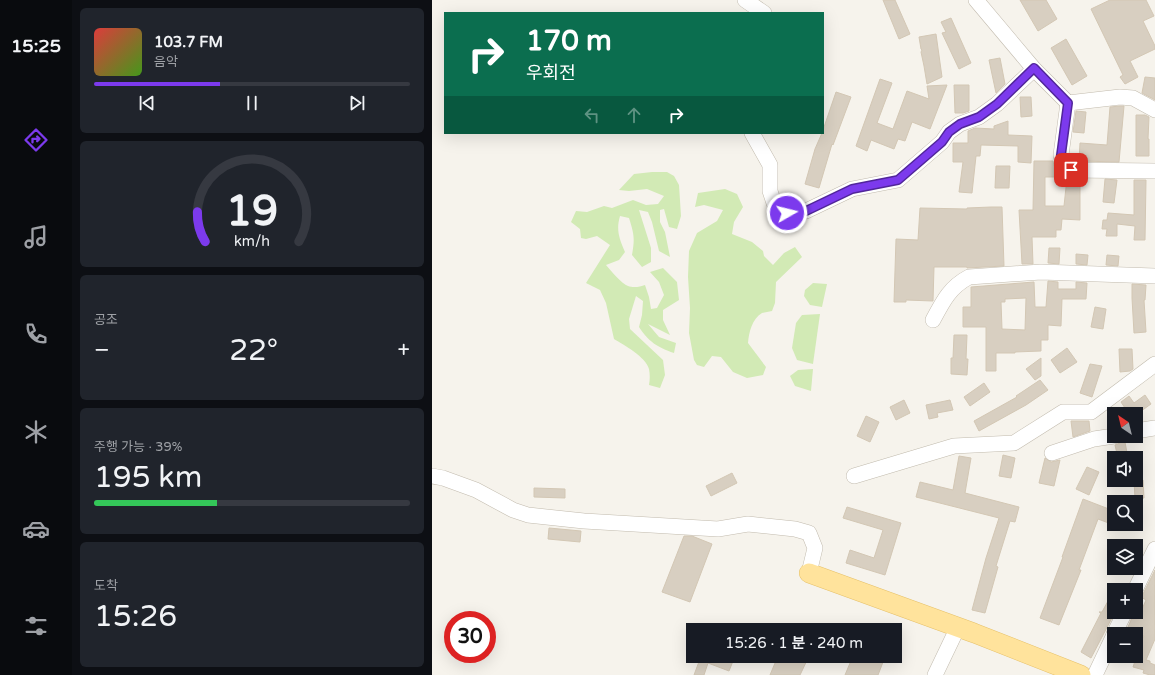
<!DOCTYPE html>
<html lang="ko">
<head>
<meta charset="utf-8">
<style>
	:root { --surface:#171b24; --page:#20242c; --text:#f1f3f6; --muted:#9ea1a6; --line:#363941; --accent:#7c3aed }
	body { margin:0; font-family:"Varela Round","Noto Sans KR",sans-serif; background:var(--page); color:var(--text); height:100vh; display:flex; flex-direction:column; font-size:15px; white-space:nowrap }
	* { box-sizing:border-box; margin:0 }
	p { font-size:13px; color:var(--muted) }
	.icon { flex:none; width:22px; height:22px; fill:none; stroke:currentColor; stroke-width:2; stroke-linecap:round; stroke-linejoin:round }
	.map { position:relative; flex:1; overflow:hidden }
	.details { display:flex; flex-direction:column; gap:8px; padding:8px; background:#0d0f14; width:360px }
	.details>* { flex:none }
	.hud { position:absolute; left:12px; top:12px; width:380px; height:122px; border-radius:0px; box-shadow:0 4px 16px #0002; background:#0b6e4f; color:#fff; overflow:hidden }
	.needle { width:26px; rotate:325deg }
	.tools { position:absolute; left:675px; top:407px; display:grid; gap:8px }
	.tools a { display:grid; place-items:center; width:36px; height:36px; border-radius:0px; background:var(--surface); box-shadow:0 4px 16px #0002; font-size:20px }
	.speed { position:absolute; left:12px; top:611px; display:flex; gap:8px; font-size:20px; font-weight:700; text-align:center }
	.speed>* { display:grid; place-content:center; width:52px; height:52px; border-radius:50%; background:var(--surface); box-shadow:0 4px 16px #0002; line-height:1 }
	.speed .limit { border:6px solid #d22; background:#fff; color:#111 }
	.pin { position:absolute; display:grid; place-items:center; width:34px; height:34px; color:#fff; margin:-17px; border-radius:8px; box-shadow:0 2px 6px #0006 }
	.me { position:absolute; width:44px; margin:-22px; rotate:82deg; stroke-linejoin:round; filter:drop-shadow(0 0 3px #0008) }
	.turn { display:flex; align-items:center; gap:14px; height:84px; padding:0 16px; font-size:18px }
	.turn .icon { width:52px; height:52px; stroke-width:2.5 }
	.turn b { display:block; font-size:28px; line-height:34px }
	.lanes { display:flex; align-items:center; height:38px; padding:0 16px; background:#0003; justify-content:center; gap:20px; direction:ltr }
	.lanes .off { opacity:.35 }
	.big { font-size:30px; font-weight:600; line-height:1.1 }
	.details .widget { flex:1; display:flex; flex-direction:column; justify-content:center; gap:6px; min-width:0; padding:0 14px; border-radius:6px; background:var(--page) }
	.details .dial { align-items:center; gap:0 }
	.dial svg { height:104px; overflow:visible; fill:none; stroke:var(--line); stroke-width:7; stroke-linecap:round; text-anchor:middle }
	.dial text { fill:var(--text); stroke:none }
	.song { display:flex; align-items:center; gap:12px }
	.cover { width:48px; height:48px; border-radius:6px; background:linear-gradient(135deg,hsl(0 70% 55%),hsl(100 70% 35%)) }
	.played { height:4px; border-radius:2px; background:linear-gradient(90deg,var(--accent) 40%,var(--line) 40%) }
	.keys { display:flex; justify-content:space-around; direction:ltr }
	.heat { display:flex; justify-content:space-between; align-items:center; font-size:22px; direction:ltr }
	.charge { height:6px; border-radius:3px; background:linear-gradient(90deg,#34c759 39%,var(--line) 0) }
	.trip { position:absolute; left:254px; top:623px; width:216px; height:40px; border-radius:0px; background:var(--surface); box-shadow:0 4px 16px #0002; font-weight:600; line-height:40px; text-align:center }
	main { display:flex; flex:1; min-height:0 }
	.tabs { display:flex; flex-direction:column; width:72px; justify-content:space-around; align-items:center; background:#090b0e; color:var(--muted) }
	.tabs .icon { width:28px; height:28px }
	.tabs .selected { color:var(--accent) }
	.tabs b { font-size:18px; color:var(--text) }
	.map>svg:first-child { display:block }
	.green { fill:#d2eab5 }
	.building { fill:#d8cfc1; stroke:#d3c7b4; fill-rule:evenodd }
	.lines { fill:none; stroke-linecap:round; stroke-linejoin:round }
	.minor-casing { stroke:#c2bbae; stroke-width:16 }
	.major-casing { stroke:#e6c16a; stroke-width:20 }
	.minor { stroke:#fff; stroke-width:15 }
	.major { stroke:#ffe39c; stroke-width:19 }
	.route-casing { stroke:#51269a; stroke-width:10 }
	.route { stroke:#7c3aed; stroke-width:7 }
</style>
</head>
<body>
<main>
<nav class="tabs">
<b>15:25</b>
<svg class="icon selected" aria-label="directions" viewBox="0 0 24 24"><path d="M12 3l9 9-9 9-9-9zM9 14v-3h6M13 9l2 2-2 2"/></svg>
<svg class="icon" aria-label="music" viewBox="0 0 24 24"><path d="M9 18V5l10-2v13"/><circle cx="6" cy="18" r="3"/><circle cx="16" cy="16" r="3"/></svg>
<svg class="icon" aria-label="phone" viewBox="0 0 24 24"><path d="M5 4h4l2 5-3 2q2 4 5 5l2-3 5 2v4C11 20 4 13 5 4z"/></svg>
<svg class="icon" aria-label="climate" viewBox="0 0 24 24"><path d="M12 3v18M4 7l16 10M4 17L20 7"/></svg>
<svg class="icon" aria-label="car" viewBox="0 0 24 24"><path d="M5 17H2v-5l4-1 3-4h7l3 4 3 1v5h-3M9 17h6M6 11h13"/><circle cx="7" cy="17" r="2"/><circle cx="17" cy="17" r="2"/></svg>
<svg class="icon" aria-label="filters" viewBox="0 0 24 24"><path d="M4 7h16M4 17h16"/><circle cx="9" cy="7" r="2"/><circle cx="15" cy="17" r="2"/></svg>
</nav>
<section class="details">
<div class="widget">
<div class="song"><i class="cover"></i><div><b>103.7 FM</b><p>음악</p></div></div>
<div class="played"></div>
<div class="keys"><svg class="icon" aria-label="previous" viewBox="0 0 24 24"><path d="M18 5L8 12l10 7zM5 5v14"/></svg><svg class="icon" aria-label="pause" viewBox="0 0 24 24"><path d="M8 5v14M16 5v14"/></svg><svg class="icon" aria-label="next" viewBox="0 0 24 24"><path d="M6 5l10 7-10 7zM19 5v14"/></svg></div>
</div>
<div class="widget dial"><svg viewBox="0 0 100 80">
<path d="M14 69A42 42 0 1 1 86 69"/>
<path d="M14 69A42 42 0 0 1 8 46" stroke="#7c3aed"/>
<text x="50" y="56" font-size="32" font-weight="700">19</text>
<text x="50" y="72" font-size="11">km/h</text>
</svg></div>
<div class="widget"><p>공조</p>
<div class="heat"><a>−</a><b class="big">22°</b><a>+</a></div>
</div>
<div class="widget"><p>주행 가능 · 39%</p><b class="big">195 km</b><div class="charge"></div></div>
<div class="widget"><p>도착</p><b class="big">15:26</b></div>
</section>
<div class="map">
<svg width="723" height="675" viewBox="0 0 723 675">
	<rect width="100%" height="100%" fill="#f6f3ec"/>
	<g class="green">
		<path d="M220,172h15l7,4 5,9 2,31 -4,13 -8,-2 -5,-18 -4,1v12l5,10 5,25 -11,-6 -7,-29 -4,-10 -9,-2 12,38v14l-9,5 -10,-12c3,-17 2,-21 -3,-37l-9,-2c-4,14 -1,22 5,36l-6,8 -13,5c5,6 16,19 22,21 5,2 12,1 17,-1l4,12 2,12 6,-1 7,-13 -5,-13 -9,-10 13,-4 14,14 2,18 -16,10v10l7,15 -22,-11 11,13 17,6 -2,10c-17,-6 -25,-11 -35,-26l3,-12 1,-14 -7,-5 -7,23 1,10 33,31 2,15 -5,13 -11,-3c1,-5 1,-11 0,-16 -3,-12 -25,-24 -35,-30l-8,-36 -6,-13 -14,-7 24,-38 -13,-9 -11,3 -5,-1 -1,-9 -9,-7 5,-11 11,1 17,-6 8,2 21,-8 13,5 12,-1 6,-8 -17,-7 -18,2 -10,-1 15,-16z"/>
		<path d="M293,189l12,5 6,13 -9,15 -2,12 20,8 11,9 1,5 9,9 11,-12 11,-6 7,10 -26,25 -1,21 -3,8c-3,1 -7,1 -10,2 -10,6 -13,19 -14,30l18,24 -3,8 -16,3 -14,-6 -12,-15 -9,-1 -8,11 -7,-2 -3,-5 -5,-27 1,-25 -2,-31 1,-26 8,-18 20,-12 6,-11 -19,-5 -9,2 3,-14z"/>
		<polygon points="381,283 395,284 390,307 378,305 372,296 373,290"/>
		<polygon points="388,314 381,364 365,360 360,348 364,323 370,315"/>
		<polygon points="381,369 379,391 363,386 358,376 366,370"/>
	</g>
	<g class="building">
		<polygon points="451,0 463,0 478,34 467,39"/>
		<polygon points="588,0 614,0 625,19 606,31"/>
		<polygon points="678,0 714,0 722,16 711,21 723,46 723,49 698,61 706,77 693,84 688,77 691,75 659,9"/>
		<polygon points="519,18 539,63 527,69 510,33 514,32 509,22"/>
		<polygon points="504,34 510,77 495,84 492,66 489,52 490,50 489,49 487,37"/>
		<polygon points="634,39 655,76 640,85 619,48"/>
		<polygon points="568,58 573,84 564,93 557,60"/>
		<polygon points="713,77 723,78 723,100 710,93"/>
		<polygon points="448,79 460,83 445,123 461,129 475,91 497,99 495,86 515,85 498,129 480,122 473,141 466,139 462,149 439,140 435,151 424,146"/>
		<polygon points="522,85 537,85 537,111 531,113 523,113"/>
		<polygon points="404,92 419,97 401,145 400,144 387,188 373,184 383,149 390,133 391,133 391,130"/>
		<polygon points="588,97 599,97 600,116 589,117"/>
		<polygon points="688,106 692,106 687,162 647,161 648,143 675,145 678,107"/>
		<polygon points="644,111 654,112 652,133 641,132"/>
		<polygon points="704,115 713,115 717,117 716,139 717,139 717,156 704,156"/>
		<polygon points="576,121 576,135 600,136 599,163 586,162 586,146 549,145 548,156 544,156 540,193 527,192 531,162 521,162 521,143 536,143 536,131 543,128 562,129 562,126"/>
		<polygon points="602,161 621,161 622,166 627,171 627,177 613,177 613,206 632,206 635,178 639,179 647,179 646,186 648,186 648,220 630,219 629,230 624,230 624,237 600,237 601,264 590,264 587,210 601,210"/>
		<polygon points="564,166 578,166 577,188 563,188"/>
		<polygon points="673,179 685,180 682,203 671,202"/>
		<polygon points="702,180 714,180 713,240 702,240 703,226 685,224 685,236 674,236 675,229 670,229 671,220 675,220 676,213 702,215"/>
		<polygon points="559,207 570,207 572,266 535,268 535,267 502,267 501,301 474,300 474,302 462,302 464,239 486,240 488,208 535,209 535,208"/>
		<polygon points="617,248 628,248 627,264 616,263"/>
		<polygon points="644,254 656,255 655,265 644,264"/>
		<polygon points="675,255 687,256 686,266 674,265"/>
		<path d="M616,281l10,1v7h18v-7l11,1 -1,16h-24l-1,27 -13,-1v15h-7v11l-26,1v1h-19v18h-10v-44h-23v-20h8v-20l63,-5 1,25h11zM594,298l-1,32 -23,-1 -1,-27h4v-3z"/>
		<polygon points="700,284 714,285 713,300 712,300 714,332 702,333 700,298"/>
		<polygon points="663,307 674,309 671,329 659,327"/>
		<polygon points="522,335 535,335 534,359 536,359 535,375 519,374 519,358 521,358"/>
		<polygon points="635,348 645,362 628,373 619,360"/>
		<polygon points="687,349 700,349 701,369 698,371 688,372"/>
		<polygon points="609,358 609,376 603,380 594,369"/>
		<polygon points="658,364 670,366 660,397 648,393"/>
		<polygon points="608,380 616,390 594,405 547,431 542,421 585,397 584,396"/>
		<polygon points="552,383 558,392 538,406 532,397"/>
		<polygon points="713,395 719,404 705,414 697,414 689,402 697,396 702,403"/>
		<polygon points="472,400 478,413 464,420 458,407"/>
		<polygon points="518,400 521,410 505,413 506,417 497,419 494,405"/>
		<polygon points="434,416 447,422 438,442 425,436"/>
		<polygon points="639,421 657,421 658,431 641,437"/>
		<polygon points="691,437 692,437 696,458 686,458 683,445 688,443"/>
		<polygon points="571,455 583,458 579,478 567,476"/>
		<polygon points="527,456 539,458 533,493 587,507 583,522 578,521 564,566 566,567 553,613 540,610 554,558 567,518 484,497 488,482 521,490"/>
		<polygon points="613,458 619,462 628,460 622,486 607,483"/>
		<polygon points="655,467 667,472 657,495 644,489"/>
		<polygon points="300,473 305,483 279,496 274,486"/>
		<polygon points="702,480 711,480 712,498 703,499"/>
		<polygon points="102,488 133,489 133,498 102,497"/>
		<polygon points="651,499 682,511 682,525 666,519 647,570 649,570 627,625 608,618 631,557 630,557"/>
		<polygon points="415,507 469,523 453,575 414,563 418,550 442,558 451,530 411,518"/>
		<polygon points="117,528 149,531 148,542 116,539"/>
		<polygon points="252,536 260,536 280,544 258,602 230,592"/>
		<polygon points="723,570 723,639 714,660 718,661 718,663 723,665 723,675 718,675 711,673 712,670 701,667 708,646 707,645 712,636 696,627 702,613 707,616 714,600 709,597 711,594"/>
		<polygon points="682,590 682,612 683,612 659,658 649,652 669,613 667,612 670,612"/>
		<polygon points="261,656 287,656 301,661 297,671 276,663 272,675 262,675 268,659"/>
		<polygon points="346,656 377,656 368,675 338,675"/>
		<polygon points="421,656 438,656 451,662 446,675 413,675"/>
	</g>
	<g class="lines">
		<g class="minor-casing">
			<g id="minor">
				<polyline points="313,0 332,13"/>
				<polyline points="544,0 602,69 636,103 688,97 701,98 723,110"/>
				<polyline points="636,103 629,155 631,163 639,170 723,171"/>
				<polyline points="320,133 338,165 338,191 342,203 349,212 355,213 374,211 420,189 466,180 510,142 517,132 528,124 547,117 565,104 602,69"/>
				<path d="M501,320c10,-19 17,-33 36,-43l72,-5 114,4"/>
				<polyline points="704,431 723,428"/>
				<polyline points="620,453 662,439 682,436"/>
				<polyline points="0,476 11,478 44,490 81,510 96,515 152,521 286,529 316,524 363,529 377,533 383,548 377,573"/>
				<polyline points="422,476 522,446 582,443 631,412 659,412 723,364"/>
				<polyline points="703,590 723,549"/>
				<polyline points="682,634 693,612"/>
				<polyline points="503,675 526,627"/>
				<polyline points="663,675 682,635"/>
			</g>
		</g>
		<g class="major-casing">
			<polyline id="major" points="377,573 542,633 649,675"/>
		</g>
		<use href="#minor" class="minor"/>
		<use href="#major" class="major"/>
	</g>
	<g class="lines">
		<g class="route-casing">
			<polyline id="route" points="355,213 374,211 420,189 466,180 510,142 517,132 528,124 547,117 565,104 602,68 636,103 629,155 631,163 639,170"/>
		</g>
		<use href="#route" class="route"/>
	</g>
</svg>
<div class="tools">
<a><svg class="needle" viewBox="-14 -14 28 28"><path d="M0-13l5 13h-10z" fill="#e53935"/><path d="M0 13l5-13h-10z" fill="#9ea1a6"/></svg></a>
<a><svg class="icon" aria-label="sound" viewBox="0 0 24 24"><path d="M4 9h4l5-4v14l-5-4H4zM17 9q2 3 0 6"/></svg></a>
<a><svg class="icon" aria-label="search" viewBox="0 0 24 24"><circle cx="10" cy="10" r="6"/><path d="M15 15l6 6"/></svg></a>
<a><svg class="icon" aria-label="layers" viewBox="0 0 24 24"><path d="M12 4l9 5-9 5-9-5zM3 14l9 5 9-5"/></svg></a>
<a>+</a>
<a>−</a>
</div>
<div class="speed"><div class="limit">30</div></div>
<div class="pin" style="left:639px;top:170px;background:#d93025"><svg class="icon" aria-label="arrive" viewBox="0 0 24 24"><path d="M6 21V4h12l-3 4 3 4H6"/></svg></div>
<svg class="me" style="left:355px;top:213px" viewBox="-20 -20 40 40"><circle r="17" fill="#7c3aed" stroke="#fff" stroke-width="3"/><path d="M0-11L8 9 0 5-8 9z" fill="#fff"/></svg>
<div class="trip">15:26 · 1 분 · 240 m</div>
<div class="hud">
<div class="turn"><svg class="icon" aria-label="right" viewBox="0 0 24 24"><path d="M7 20v-9h11M14 6l5 5-5 5"/></svg><div><b>170 m</b>우회전</div></div>
<div class="lanes"><svg class="icon off" aria-label="left" viewBox="0 0 24 24"><path d="M17 20v-9H6M10 6l-5 5 5 5"/></svg><svg class="icon off" aria-label="ahead" viewBox="0 0 24 24"><path d="M12 20V5M6 11l6-6 6 6"/></svg><svg class="icon" aria-label="right" viewBox="0 0 24 24"><path d="M7 20v-9h11M14 6l5 5-5 5"/></svg></div>
</div>
</div>
</main>
</body>
</html>
